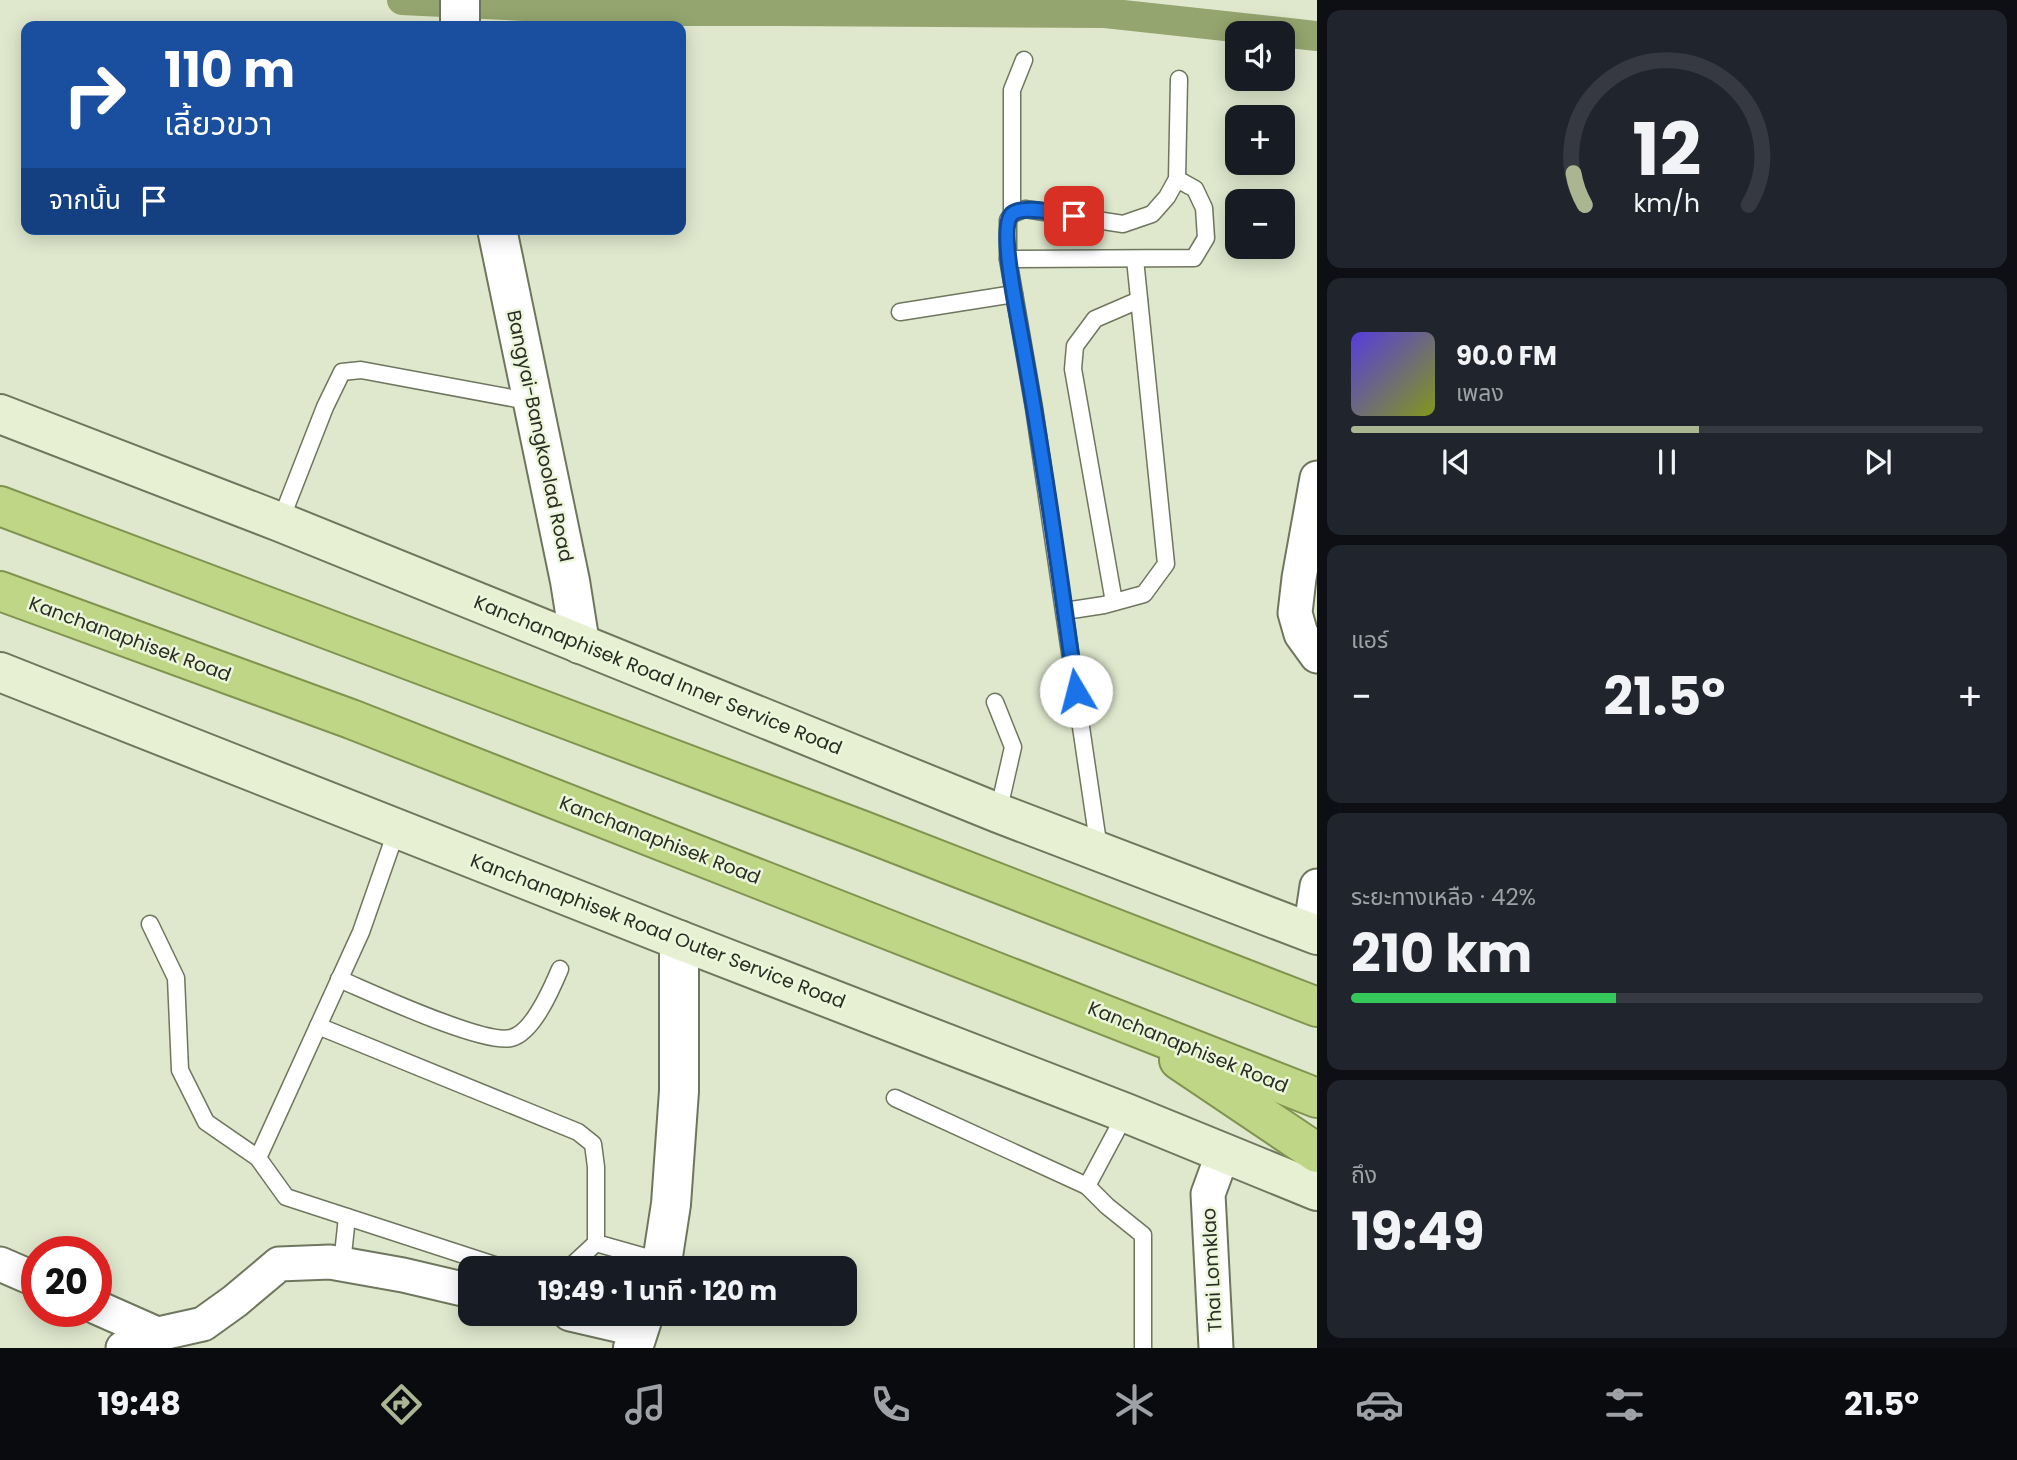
<!DOCTYPE html>
<html lang="th">
<head>
<meta charset="utf-8">
<style>
	:root { --surface:#171b24; --page:#20242c; --text:#f1f3f6; --muted:#9ea1a6; --line:#363941; --accent:#abb591 }
	body { margin:0; font-family:Poppins,"Noto Sans Thai",sans-serif; background:var(--page); color:var(--text); height:100vh; display:flex; flex-direction:column; font-size:26px; white-space:nowrap }
	* { box-sizing:border-box; margin:0 }
	p { font-size:23px; color:var(--muted) }
	.icon { flex:none; width:38px; height:38px; fill:none; stroke:currentColor; stroke-width:2; stroke-linecap:round; stroke-linejoin:round }
	.map { position:relative; flex:1; overflow:hidden }
	.panel { display:flex; flex-direction:column; gap:10px; padding:10px; background:#0d0f14; width:700px }
	.panel>* { flex:none }
	.top-card { position:absolute; left:21px; top:21px; width:665px; height:214px; border-radius:14px; box-shadow:0 4px 18px #0003; background:#1a4fa0; color:#fff; overflow:hidden }
	.controls { position:absolute; left:1225px; top:21px; display:grid; gap:14px }
	.controls a { display:grid; place-items:center; width:70px; height:70px; border-radius:14px; background:var(--surface); box-shadow:0 4px 18px #0003; font-size:35px }
	.speed { position:absolute; left:21px; top:1236px; display:flex; gap:14px; font-size:35px; font-weight:700; text-align:center }
	.speed>* { display:grid; place-content:center; width:91px; height:91px; border-radius:50%; background:var(--surface); box-shadow:0 4px 18px #0003; line-height:1 }
	.speed .limit { border:10px solid #d22; background:#fff; color:#111 }
	.pin { position:absolute; display:grid; place-items:center; width:60px; height:60px; color:#fff; margin:-30px; border-radius:14px; box-shadow:0 4px 10px #0006 }
	.me { position:absolute; width:77px; margin:-38px; rotate:352deg; stroke-linejoin:round; filter:drop-shadow(0 0 5px #0008) }
	.turn { display:flex; align-items:center; gap:24px; height:147px; padding:0 28px; font-size:32px }
	.turn .icon { width:91px; height:91px; stroke-width:2.5 }
	.turn b { display:block; font-size:49px; line-height:60px }
	.then { display:flex; align-items:center; height:66px; padding:0 28px; background:#0003; gap:14px; font-size:26px }
	.big { font-size:52px; font-weight:700; line-height:1.1 }
	.panel .widget { flex:1; display:flex; flex-direction:column; justify-content:center; gap:10px; min-width:0; padding:0 24px; border-radius:14px; background:var(--page) }
	.panel .dial { align-items:center; gap:0 }
	.dial svg { height:182px; overflow:visible; fill:none; stroke:var(--line); stroke-width:7; stroke-linecap:round; text-anchor:middle }
	.dial text { fill:var(--text); stroke:none }
	.song { display:flex; align-items:center; gap:21px }
	.cover { width:84px; height:84px; border-radius:10px; background:linear-gradient(135deg,hsl(250 70% 55%),hsl(70 70% 35%)) }
	.played { height:7px; border-radius:4px; background:linear-gradient(90deg,var(--accent) 55%,var(--line) 55%) }
	.keys { display:flex; justify-content:space-around; direction:ltr }
	.heat { display:flex; justify-content:space-between; align-items:center; font-size:38px; direction:ltr }
	.charge { height:10px; border-radius:5px; background:linear-gradient(90deg,#34c759 42%,var(--line) 0) }
	.trip { position:absolute; left:458px; top:1256px; width:399px; height:70px; border-radius:14px; background:var(--surface); box-shadow:0 4px 18px #0003; font-weight:700; line-height:70px; text-align:center }
	.menu { display:flex; height:112px; justify-content:space-around; align-items:center; background:#090b0e; color:var(--muted) }
	.menu .icon { width:49px; height:49px }
	.menu .active { color:var(--accent) }
	.menu b { font-size:32px; color:var(--text) }
	main { display:flex; flex:1; min-height:0 }
	.map>svg:first-child { display:block }
	.lines { fill:none; stroke-linecap:round; stroke-linejoin:round }
	.canal { stroke:#94a56f; stroke-width:30 }
	.service-casing { stroke:#6e765e; stroke-width:19 }
	.minor-casing { stroke:#6e765e; stroke-width:37 }
	.tertiary-casing { stroke:#6e765e; stroke-width:42 }
	.secondary-casing { stroke:#6e765e; stroke-width:42 }
	.trunk-casing { stroke:#809450; stroke-width:42 }
	.service { stroke:#fff; stroke-width:16 }
	.minor { stroke:#fff; stroke-width:33 }
	.tertiary { stroke:#fff; stroke-width:38 }
	.secondary { stroke:#e7f0d2; stroke-width:38 }
	.trunk { stroke:#bfd686; stroke-width:38 }
	.route-casing { stroke:#114b97; stroke-width:18 }
	.route { stroke:#1a73e8; stroke-width:12 }
	.labels { text-anchor:middle; dominant-baseline:central; stroke-width:5; stroke-linejoin:round; paint-order:stroke }
	.street-label { font-size:19px; fill:#2a2d23; stroke:#ecf6da }
</style>
</head>
<body>
<main>
<div class="map">
<svg width="1317" height="1348" viewBox="0 0 1317 1348">
	<rect width="100%" height="100%" fill="#dfe8cd"/>
	<g class="lines">
		<polyline class="canal" points="402,0 624,11 782,11 1105,13 1317,36"/>
		<g class="service-casing">
			<g id="service">
				<polyline points="1012,214 1012,90 1024,60"/>
				<polyline points="1008,259 1194,258 1206,238 1204,208 1195,189 1177,179"/>
				<polyline points="900,312 1014,294"/>
				<polyline points="280,522 325,407 342,372 361,370 533,402"/>
				<polyline points="1114,602 1073,369 1075,346 1095,319 1139,300"/>
				<polyline points="1065,611 1104,605 1144,594 1166,564 1135,259"/>
				<polyline points="995,702 1013,747 998,813"/>
				<polyline points="397,829 361,932 258,1158 286,1197 507,1269"/>
				<polyline points="1099,849 1034,408 1008,259 1008,220 1012,214 1025,209 1123,224 1152,214 1167,197 1177,179 1179,79"/>
				<polyline points="150,924 176,978 180,1070 206,1122 258,1158"/>
				<path d="M339,979c31,13 144,66 172,59 22,-5 41,-50 49,-69"/>
				<polyline points="318,1026 578,1132 593,1144 596,1167 596,1243"/>
				<polyline points="895,1098 1087,1186"/>
				<polyline points="1126,1113 1087,1186 1107,1206 1143,1235 1143,1348"/>
				<polyline points="342,1264 347,1217"/>
				<polyline points="568,1269 596,1243 663,1262"/>
			</g>
		</g>
		<g class="minor-casing">
			<g id="minor">
				<polyline points="1317,478 1299,578 1295,613 1301,634 1317,656"/>
				<polyline points="1310,932 1317,886"/>
				<polyline points="0,1264 37,1280"/>
				<polyline points="96,1307 157,1334"/>
				<polyline points="570,1314 639,1330"/>
				<polyline points="123,1348 149,1336 203,1324 235,1301 279,1264 330,1262 403,1275 471,1291"/>
				<polyline points="1216,1348 1208,1194 1223,1153"/>
			</g>
		</g>
		<g class="tertiary-casing">
			<g id="tertiary">
				<polyline points="460,26 460,0"/>
				<polyline points="497,229 570,581 580,644"/>
				<polyline points="661,1269 671,1204 679,1091 679,940"/>
				<polyline points="633,1348 644,1314"/>
			</g>
		</g>
		<g class="secondary-casing">
			<g id="secondary">
				<polyline points="0,414 280,522 998,813 1317,935"/>
				<polyline points="0,672 679,940 1126,1113 1317,1191"/>
			</g>
		</g>
		<g class="trunk-casing">
			<g id="trunk">
				<polyline points="0,506 861,830 1317,1007"/>
				<polyline points="0,591 351,719 1317,1098"/>
				<polyline points="1179,1060 1317,1153"/>
			</g>
		</g>
		<use href="#service" class="service"/>
		<use href="#minor" class="minor"/>
		<use href="#tertiary" class="tertiary"/>
		<use href="#secondary" class="secondary"/>
		<use href="#trunk" class="trunk"/>
	</g>
	<g class="lines">
		<g class="route-casing">
			<path id="route" d="M1074,216c-15,-2 -51,-12 -62,-2 -13,12 4,92 7,110 23,122 40,244 57,367"/>
		</g>
		<use href="#route" class="route"/>
	</g>
	<g class="labels">
		<g class="street-label">
			<text transform="translate(540 436) rotate(78)">Bangyai-Bangkoolad Road</text>
			<text transform="translate(130 639) rotate(20)">Kanchanaphisek Road</text>
			<text transform="translate(658 675) rotate(22)">Kanchanaphisek Road Inner Service Road</text>
			<text transform="translate(660 840) rotate(21)">Kanchanaphisek Road</text>
			<text transform="translate(658 931) rotate(21)">Kanchanaphisek Road Outer Service Road</text>
			<text transform="translate(1188 1047) rotate(22)">Kanchanaphisek Road</text>
			<text transform="translate(1212 1270) rotate(-93)">Thai Lomklao</text>
		</g>
	</g>
</svg>
<div class="controls">
<a><svg class="icon" aria-label="sound" viewBox="0 0 24 24"><path d="M4 9h4l5-4v14l-5-4H4zM17 9q2 3 0 6"/></svg></a>
<a>+</a>
<a>−</a>
</div>
<div class="speed"><div class="limit">20</div></div>
<div class="pin" style="left:1074px;top:216px;background:#d93025"><svg class="icon" aria-label="arrive" viewBox="0 0 24 24"><path d="M6 21V4h12l-3 4 3 4H6"/></svg></div>
<svg class="me" style="left:1076px;top:691px" viewBox="-20 -20 40 40"><circle r="19" fill="#fff"/><path d="M0-13L10 11 0 6-10 11z" fill="#1a73e8"/></svg>
<div class="trip">19:49 · 1 นาที · 120 m</div>
<div class="top-card">
<div class="turn"><svg class="icon" aria-label="right" viewBox="0 0 24 24"><path d="M7 20v-9h11M14 6l5 5-5 5"/></svg><div><b>110 m</b>เลี้ยวขวา</div></div>
<div class="then">จากนั้น<svg class="icon" aria-label="arrive" viewBox="0 0 24 24"><path d="M6 21V4h12l-3 4 3 4H6"/></svg></div>
</div>
</div>
<section class="panel">
<div class="widget dial"><svg viewBox="0 0 100 80">
<path d="M14 69A42 42 0 1 1 86 69"/>
<path d="M14 69A42 42 0 0 1 9 55" stroke="#abb591"/>
<text x="50" y="56" font-size="32" font-weight="700">12</text>
<text x="50" y="72" font-size="11">km/h</text>
</svg></div>
<div class="widget">
<div class="song"><i class="cover"></i><div><b>90.0 FM</b><p>เพลง</p></div></div>
<div class="played"></div>
<div class="keys"><svg class="icon" aria-label="previous" viewBox="0 0 24 24"><path d="M18 5L8 12l10 7zM5 5v14"/></svg><svg class="icon" aria-label="pause" viewBox="0 0 24 24"><path d="M8 5v14M16 5v14"/></svg><svg class="icon" aria-label="next" viewBox="0 0 24 24"><path d="M6 5l10 7-10 7zM19 5v14"/></svg></div>
</div>
<div class="widget"><p>แอร์</p>
<div class="heat"><a>−</a><b class="big">21.5°</b><a>+</a></div>
</div>
<div class="widget"><p>ระยะทางเหลือ · 42%</p><b class="big">210 km</b><div class="charge"></div></div>
<div class="widget"><p>ถึง</p><b class="big">19:49</b></div>
</section>
</main>
<nav class="menu">
<b>19:48</b>
<svg class="icon active" aria-label="directions" viewBox="0 0 24 24"><path d="M12 3l9 9-9 9-9-9zM9 14v-3h6M13 9l2 2-2 2"/></svg>
<svg class="icon" aria-label="music" viewBox="0 0 24 24"><path d="M9 18V5l10-2v13"/><circle cx="6" cy="18" r="3"/><circle cx="16" cy="16" r="3"/></svg>
<svg class="icon" aria-label="phone" viewBox="0 0 24 24"><path d="M5 4h4l2 5-3 2q2 4 5 5l2-3 5 2v4C11 20 4 13 5 4z"/></svg>
<svg class="icon" aria-label="climate" viewBox="0 0 24 24"><path d="M12 3v18M4 7l16 10M4 17L20 7"/></svg>
<svg class="icon" aria-label="car" viewBox="0 0 24 24"><path d="M5 17H2v-5l4-1 3-4h7l3 4 3 1v5h-3M9 17h6M6 11h13"/><circle cx="7" cy="17" r="2"/><circle cx="17" cy="17" r="2"/></svg>
<svg class="icon" aria-label="filters" viewBox="0 0 24 24"><path d="M4 7h16M4 17h16"/><circle cx="9" cy="7" r="2"/><circle cx="15" cy="17" r="2"/></svg>
<b>21.5°</b>
</nav>
</body>
</html>
